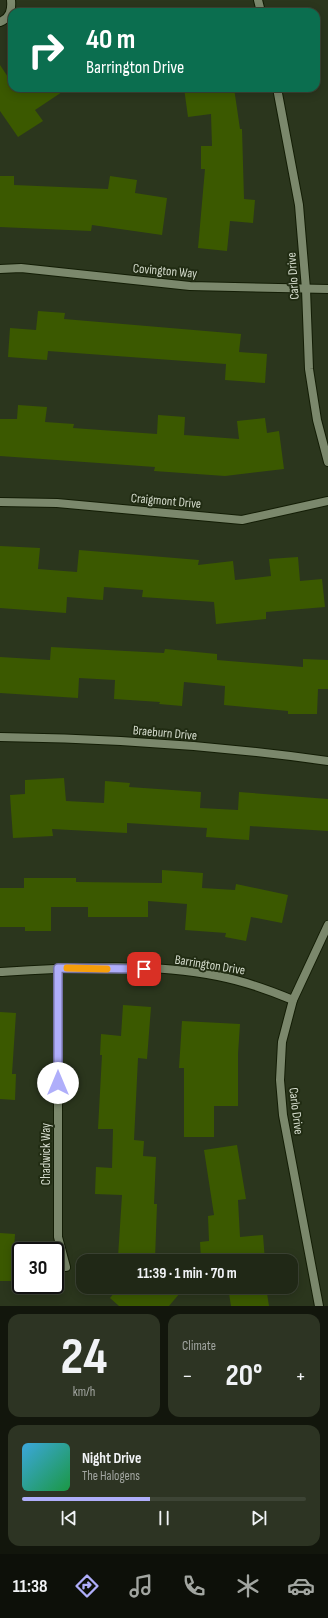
<!DOCTYPE html>
<html lang="en">
<head>
<meta charset="utf-8">
<style>
	:root { --surface:#202816; --page:#2d3423; --text:#f1f3f6; --muted:#a2a6a1; --line:#3d4435; --accent:#afaefa }
	body { margin:0; font-family:"Sofia Sans Condensed",sans-serif; background:var(--page); color:var(--text); height:100vh; display:flex; flex-direction:column; font-size:15px; white-space:nowrap }
	* { box-sizing:border-box; margin:0 }
	p { font-size:13px; color:var(--muted) }
	.icon { flex:none; width:22px; height:22px; fill:none; stroke:currentColor; stroke-width:2; stroke-linecap:round; stroke-linejoin:round }
	.map { position:relative; height:1306px; overflow:hidden }
	.panel { display:flex; flex-direction:column; gap:8px; padding:8px; background:#12160c; flex:1 }
	.panel>* { flex:none }
	.top-card { position:absolute; left:8px; top:8px; width:312px; height:84px; border-radius:12px; box-shadow:0 2px 10px #0003,0 0 0 1px var(--line); background:#0b6e4f; color:#fff; overflow:hidden }
	.speed { position:absolute; left:12px; top:1242px; display:flex; gap:8px; font-size:20px; font-weight:700; text-align:center }
	.speed>* { display:grid; place-content:center; width:52px; height:52px; border-radius:50%; background:var(--surface); box-shadow:0 2px 10px #0003,0 0 0 1px var(--line); line-height:1 }
	.speed .limit { border:2px solid #111; border-radius:6px; background:#fff; color:#111 }
	.pin { position:absolute; display:grid; place-items:center; width:34px; height:34px; color:#fff; margin:-17px; border-radius:8px; box-shadow:0 2px 6px #0006 }
	.me { position:absolute; width:44px; margin:-22px; rotate:0deg; stroke-linejoin:round; filter:drop-shadow(0 0 3px #0008) }
	.turn { display:flex; align-items:center; gap:14px; height:84px; padding:0 12px; font-size:18px }
	.turn .icon { width:52px; height:52px; stroke-width:2.5 }
	.turn b { display:block; font-size:28px; line-height:34px }
	.big { font-size:30px; font-weight:700; line-height:1.1 }
	.panel .tile { flex:1; display:flex; flex-direction:column; justify-content:center; gap:6px; min-width:0; padding:0 14px; border-radius:12px; background:var(--page) }
	.panel .dial { align-items:center; gap:0 }
	.dial b { font-size:52px; line-height:1 }
	.song { display:flex; align-items:center; gap:12px }
	.cover { width:48px; height:48px; border-radius:6px; background:linear-gradient(135deg,hsl(200 70% 55%),hsl(140 70% 35%)) }
	.played { height:4px; border-radius:2px; background:linear-gradient(90deg,var(--accent) 45%,var(--line) 45%) }
	.keys { display:flex; justify-content:space-around; direction:ltr }
	.heat { display:flex; justify-content:space-between; align-items:center; font-size:22px; direction:ltr }
	.panel .tiles { flex:1; display:grid; gap:8px; grid-template-columns:1fr 1fr }
	.tile:last-child { grid-column:span 2 }
	.trip { position:absolute; left:76px; top:1254px; width:222px; height:40px; border-radius:12px; background:var(--surface); box-shadow:0 2px 10px #0003,0 0 0 1px var(--line); font-weight:700; line-height:40px; text-align:center }
	.tab-bar { display:flex; height:64px; justify-content:space-around; align-items:center; background:#0d1009; color:var(--muted) }
	.tab-bar .icon { width:28px; height:28px }
	.tab-bar .selected { color:var(--accent) }
	.tab-bar b { font-size:18px; color:var(--text) }
	.map>svg:first-child { display:block }
	.building { fill:#3b5900 }
	.lines { fill:none; stroke-linecap:round; stroke-linejoin:round }
	.minor-casing { stroke:#131d05; stroke-width:10 }
	.minor { stroke:#7b886c; stroke-width:8 }
	.route-casing { stroke:#7271a2; stroke-width:10 }
	.route { stroke:#afaefa; stroke-width:7 }
	.slow { stroke:#f59e0b; stroke-width:7 }
	.labels { text-anchor:middle; dominant-baseline:central; stroke-width:4; stroke-linejoin:round; paint-order:stroke }
	.street-label { font-size:13px; fill:#d5dccd; stroke:#212c13 }
</style>
</head>
<body>
<div class="map">
<svg width="328" height="1306" viewBox="0 0 328 1306">
	<rect width="100%" height="100%" fill="#2b361d"/>
	<g class="building">
		<polygon points="0,65 12,83 12,88 68,88 35,110 43,121 18,137 0,111"/>
		<polygon points="184,88 234,88 240,129 242,129 244,199 255,200 253,223 230,221 227,251 198,248 205,169 201,169 201,146 212,146 211,114 188,117"/>
		<polygon points="0,176 14,176 14,185 108,189 110,176 137,180 135,193 167,198 162,235 92,225 91,231 0,227"/>
		<polygon points="38,311 65,313 64,319 241,334 239,352 267,354 265,383 225,380 226,364 48,351 47,360 8,357 10,328 36,330"/>
		<polygon points="18,405 47,407 45,422 74,424 73,428 157,434 158,415 185,417 184,435 239,439 237,421 265,418 267,433 279,431 284,469 225,476 154,471 155,467 0,456 0,419 17,419"/>
		<polygon points="0,546 40,548 38,569 77,572 79,550 199,560 198,565 233,561 235,580 271,576 269,559 298,557 300,581 322,579 325,607 266,612 266,619 216,624 214,602 142,597 143,590 104,587 103,600 67,597 66,613 0,608"/>
		<polygon points="51,647 164,653 165,649 217,654 217,660 303,667 303,659 328,660 328,689 318,689 317,714 288,714 288,711 224,705 225,686 184,682 182,706 159,704 160,702 114,699 115,680 79,678 78,698 0,693 0,657 50,660"/>
		<polygon points="64,778 66,801 104,803 105,781 130,783 129,787 201,792 200,808 238,810 239,792 328,799 328,831 250,826 249,840 206,837 207,828 127,823 127,833 52,829 53,836 13,838 10,795 25,794 25,780"/>
		<polygon points="162,870 203,873 202,888 235,890 236,884 288,895 282,923 251,917 246,941 225,937 226,933 185,930 187,904 148,901 148,917 88,917 88,907 51,907 51,931 25,931 25,927 0,927 0,888 24,888 24,878 76,878 76,882 162,883"/>
		<polygon points="123,1005 151,1007 147,1059 138,1058 134,1140 144,1141 143,1156 156,1157 154,1204 157,1204 155,1259 118,1257 122,1195 95,1194 96,1167 112,1168 113,1129 98,1129 102,1055 100,1055 101,1034 121,1036"/>
		<polygon points="0,1012 16,1013 12,1074 16,1074 15,1100 0,1099"/>
		<polygon points="182,1021 240,1024 238,1054 238,1106 214,1106 214,1137 184,1137 184,1068 179,1068"/>
		<polygon points="237,1145 246,1199 238,1200 240,1237 263,1235 265,1261 225,1261 224,1259 201,1260 200,1242 209,1241 208,1216 214,1215 204,1150"/>
		<polygon points="0,1233 15,1234 12,1281 0,1281"/>
		<polygon points="119,1287 185,1287 169,1306 119,1306 110,1298"/>
		<polygon points="228,1287 266,1287 269,1306 231,1306"/>
	</g>
	<g class="lines">
		<g class="minor-casing">
			<g id="minor">
				<polyline points="258,0 261,12"/>
				<path d="M0,22c10,-4 12,-12 11,-22"/>
				<polyline points="277,88 299,205 306,289 309,369 317,420 328,462"/>
				<polyline points="0,269 21,268 190,286 328,289"/>
				<polyline points="0,502 57,503 242,520 328,501"/>
				<path d="M0,737c109,1 220,9 328,24"/>
				<polyline points="58,968 58,1237 66,1267"/>
				<path d="M0,972c69,-4 150,-10 218,4 26,5 51,14 75,24"/>
				<polyline points="319,1306 283,1115 280,1080 282,1042 293,1000 328,925"/>
			</g>
		</g>
		<use href="#minor" class="minor"/>
	</g>
	<g class="lines">
		<g class="route-casing">
			<polyline id="route" points="58,1083 58,968 144,969"/>
		</g>
		<use href="#route" class="route"/>
		<polyline class="slow" points="67,968 107,969"/>
	</g>
	<g class="labels">
		<g class="street-label">
			<text transform="translate(165 271) rotate(5)">Covington Way</text>
			<text transform="translate(293 276) rotate(-94)">Carlo Drive</text>
			<text transform="translate(166 501) rotate(5)">Craigmont Drive</text>
			<text transform="translate(165 733) rotate(5)">Braeburn Drive</text>
			<text transform="translate(210 965) rotate(9)">Barrington Drive</text>
			<text transform="translate(296 1111) rotate(83)">Carlo Drive</text>
			<text transform="translate(46 1154) rotate(-90)">Chadwick Way</text>
		</g>
	</g>
</svg>
<div class="speed"><div class="limit">30</div></div>
<div class="pin" style="left:144px;top:969px;background:#d93025"><svg class="icon" aria-label="arrive" viewBox="0 0 24 24"><path d="M6 21V4h12l-3 4 3 4H6"/></svg></div>
<svg class="me" style="left:58px;top:1083px" viewBox="-20 -20 40 40"><circle r="19" fill="#fff"/><path d="M0-13L10 11 0 6-10 11z" fill="#afaefa"/></svg>
<div class="trip">11:39 · 1 min · 70 m</div>
<div class="top-card">
<div class="turn"><svg class="icon" aria-label="right" viewBox="0 0 24 24"><path d="M7 20v-9h11M14 6l5 5-5 5"/></svg><div><b>40 m</b>Barrington Drive</div></div>
</div>
</div>
<section class="panel">
<div class="tiles">
<div class="tile dial"><b>24</b><p>km/h</p></div>
<div class="tile"><p>Climate</p>
<div class="heat"><a>−</a><b class="big">20°</b><a>+</a></div>
</div>
<div class="tile">
<div class="song"><i class="cover"></i><div><b>Night Drive</b><p>The Halogens</p></div></div>
<div class="played"></div>
<div class="keys"><svg class="icon" aria-label="previous" viewBox="0 0 24 24"><path d="M18 5L8 12l10 7zM5 5v14"/></svg><svg class="icon" aria-label="pause" viewBox="0 0 24 24"><path d="M8 5v14M16 5v14"/></svg><svg class="icon" aria-label="next" viewBox="0 0 24 24"><path d="M6 5l10 7-10 7zM19 5v14"/></svg></div>
</div>
</div>
</section>
<nav class="tab-bar">
<b>11:38</b>
<svg class="icon selected" aria-label="directions" viewBox="0 0 24 24"><path d="M12 3l9 9-9 9-9-9zM9 14v-3h6M13 9l2 2-2 2"/></svg>
<svg class="icon" aria-label="music" viewBox="0 0 24 24"><path d="M9 18V5l10-2v13"/><circle cx="6" cy="18" r="3"/><circle cx="16" cy="16" r="3"/></svg>
<svg class="icon" aria-label="phone" viewBox="0 0 24 24"><path d="M5 4h4l2 5-3 2q2 4 5 5l2-3 5 2v4C11 20 4 13 5 4z"/></svg>
<svg class="icon" aria-label="climate" viewBox="0 0 24 24"><path d="M12 3v18M4 7l16 10M4 17L20 7"/></svg>
<svg class="icon" aria-label="car" viewBox="0 0 24 24"><path d="M5 17H2v-5l4-1 3-4h7l3 4 3 1v5h-3M9 17h6M6 11h13"/><circle cx="7" cy="17" r="2"/><circle cx="17" cy="17" r="2"/></svg>
</nav>
</body>
</html>
